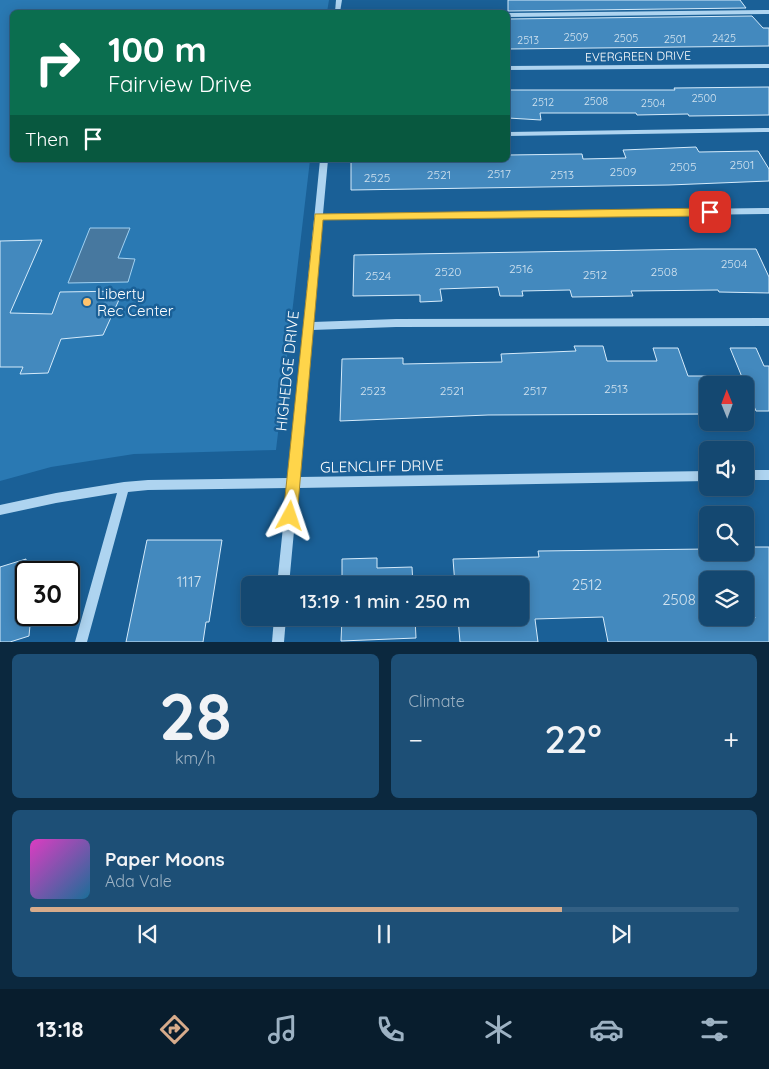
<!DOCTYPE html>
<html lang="en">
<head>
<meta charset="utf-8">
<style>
	:root { --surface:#144871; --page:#1d4f76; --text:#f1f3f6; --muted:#9db2c3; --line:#336084; --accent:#d6ab8b }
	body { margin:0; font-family:Quicksand,sans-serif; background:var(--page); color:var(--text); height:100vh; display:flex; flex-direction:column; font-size:19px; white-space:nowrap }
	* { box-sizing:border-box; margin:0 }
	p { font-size:16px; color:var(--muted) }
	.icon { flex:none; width:28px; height:28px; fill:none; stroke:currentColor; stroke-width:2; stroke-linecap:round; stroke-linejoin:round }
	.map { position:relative; height:642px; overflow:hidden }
	.side { display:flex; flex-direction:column; gap:12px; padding:12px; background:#0b283e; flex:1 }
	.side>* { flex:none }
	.hud { position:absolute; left:10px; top:10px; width:500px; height:152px; border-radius:8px; box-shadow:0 2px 12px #0003,0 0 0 1px var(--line); background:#0b6e4f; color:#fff; overflow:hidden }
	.needle { width:32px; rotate:359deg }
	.controls { position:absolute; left:699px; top:376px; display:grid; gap:10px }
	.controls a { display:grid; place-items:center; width:55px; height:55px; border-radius:8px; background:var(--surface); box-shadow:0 2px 12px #0003,0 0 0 1px var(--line); font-size:25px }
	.speed { position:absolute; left:15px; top:561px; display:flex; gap:10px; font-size:25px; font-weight:700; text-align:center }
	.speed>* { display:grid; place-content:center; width:65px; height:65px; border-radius:50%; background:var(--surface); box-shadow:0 2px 12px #0003,0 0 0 1px var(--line); line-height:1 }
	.speed .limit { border:2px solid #111; border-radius:8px; background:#fff; color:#111 }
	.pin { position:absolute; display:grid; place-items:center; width:42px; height:42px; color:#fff; margin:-21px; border-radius:10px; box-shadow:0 2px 8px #0006 }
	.me { position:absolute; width:55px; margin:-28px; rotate:5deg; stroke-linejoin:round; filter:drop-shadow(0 0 4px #0008) }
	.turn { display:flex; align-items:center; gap:18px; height:105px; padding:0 15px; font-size:22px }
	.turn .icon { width:65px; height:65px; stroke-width:2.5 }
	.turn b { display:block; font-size:35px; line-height:42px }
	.then { display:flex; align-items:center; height:48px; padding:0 15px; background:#0003; gap:10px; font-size:19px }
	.big { font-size:38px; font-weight:600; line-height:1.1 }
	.side .card { flex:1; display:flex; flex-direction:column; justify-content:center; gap:8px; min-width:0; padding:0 18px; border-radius:8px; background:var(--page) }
	.side .dial { align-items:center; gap:0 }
	.dial b { font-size:65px; line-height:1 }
	.song { display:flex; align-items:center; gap:15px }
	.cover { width:60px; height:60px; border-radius:8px; background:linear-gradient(135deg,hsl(310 70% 55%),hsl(200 70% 35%)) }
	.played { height:5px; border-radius:2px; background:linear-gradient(90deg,var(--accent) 75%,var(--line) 75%) }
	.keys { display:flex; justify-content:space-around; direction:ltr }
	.heat { display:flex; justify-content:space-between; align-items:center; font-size:28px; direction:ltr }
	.side .tiles { flex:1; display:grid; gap:12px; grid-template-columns:1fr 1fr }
	.card:last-child { grid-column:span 2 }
	.trip { position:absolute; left:241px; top:576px; width:288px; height:50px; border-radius:8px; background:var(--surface); box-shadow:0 2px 12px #0003,0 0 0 1px var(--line); font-weight:600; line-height:50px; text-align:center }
	.dock { display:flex; height:80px; justify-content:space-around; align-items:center; background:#081d2d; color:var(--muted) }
	.dock .icon { width:35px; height:35px }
	.dock .current { color:var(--accent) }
	.dock b { font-size:22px; color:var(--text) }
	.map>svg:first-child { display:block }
	.green { fill:#2a79b3 }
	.water { fill:#47789f; stroke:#a1d1f2 }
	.building { fill:#4389be; stroke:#d5ebfb; fill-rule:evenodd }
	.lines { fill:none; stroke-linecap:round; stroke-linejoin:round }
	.minor { fill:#aed4f0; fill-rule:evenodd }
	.route { fill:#ffd54a; stroke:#a68a30 }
	.poi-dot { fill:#ffc36d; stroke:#1a6097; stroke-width:2 }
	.labels { text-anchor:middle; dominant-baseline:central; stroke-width:5; stroke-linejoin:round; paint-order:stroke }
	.far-number-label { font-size:11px; fill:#d0e2ef }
	.far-street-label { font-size:12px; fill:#fff; stroke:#1a6097 }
	.number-label { font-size:12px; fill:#d0e2ef }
	.poi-label { font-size:15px; fill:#fff; stroke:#1a6097; text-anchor:start }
	.street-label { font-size:15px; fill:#fff; stroke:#1a6097 }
	.near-number-label { font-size:15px; fill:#d0e2ef }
</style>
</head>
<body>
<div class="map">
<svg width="769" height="642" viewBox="0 0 769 642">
	<rect width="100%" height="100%" fill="#1a6097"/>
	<polygon class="green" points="0,0 329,0 327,12 12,12 12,160 310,160 276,450 134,454 51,467 0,481"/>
	<polygon class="water" points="90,228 130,228 118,258 135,259 128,282 68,283"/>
	<g class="building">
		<polygon points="508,0 740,0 746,8 508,11"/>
		<polygon points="752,16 763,28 769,28 769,46 508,49 508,19"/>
		<polygon points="769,87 769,115 689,116 688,114 637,115 636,113 540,113 541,120 508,118 508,90 675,90 674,88"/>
		<polygon points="696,147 699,152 758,151 769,169 769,181 669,185 351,190 351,160 508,160 508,155 582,154 583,159 626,158 623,150"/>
		<polygon points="42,240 10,313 52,314 60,292 123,291 103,335 61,339 48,373 20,374 23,367 0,367 0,241"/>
		<polygon points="701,249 756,249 769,277 769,293 719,292 718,290 631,291 633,296 572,297 570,290 522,291 523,296 500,296 498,287 440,289 442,301 420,302 420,295 353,296 354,255"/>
		<polygon points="574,346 603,346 607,361 657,361 653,348 678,348 688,376 708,376 708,414 488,415 340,421 342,359 403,358 403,364 502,362 501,354 576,351"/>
		<polygon points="730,348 756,348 764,366 769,366 769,411 756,411"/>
		<polygon points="147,540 222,540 209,622 206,622 203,642 126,642"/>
		<path d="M745,547h24v95h-161l-5,-25 -68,2 3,23h-78l-2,-24h62v-33h-65l-2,-26 86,-2 -1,-6 170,-2v3h37zM708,580h37v8l10,30h-47z"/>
		<polygon points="377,558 377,568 412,567 413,585 342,585 342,559"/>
		<polygon points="26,559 26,615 31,615 29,636 10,642 0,642 0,567"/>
		<polygon points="342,618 415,618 416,638 341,641"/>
	</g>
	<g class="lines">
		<g class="minor">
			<polygon points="336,0 342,0 340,12 335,12"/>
			<polygon points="769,10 769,14 508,17 508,13"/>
			<polygon points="769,64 769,68 508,70 508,66"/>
			<polygon points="769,128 769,132 508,136 508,132"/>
			<polygon points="320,160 328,160 323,214 769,208 769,214 322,220 313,322 396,319 769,318 769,326 396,327 312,330 299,477 708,471 708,481 298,488 289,585 277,585 287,488 148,490 128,492 87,642 75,642 117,493 56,503 0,515 0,505 56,493 124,482 148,480 288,478"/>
			<rect x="745" y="470" width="24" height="10"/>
			<polygon points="274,618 286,618 284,642 272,642"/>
		</g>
	</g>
	<polygon class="route" points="710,208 715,212 710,216 323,220 297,516 295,521 290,523 285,521 283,516 315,214"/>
	<circle class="poi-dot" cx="87" cy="302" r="5"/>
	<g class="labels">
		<g class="far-number-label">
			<text x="576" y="37">2509</text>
			<text x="626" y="38">2505</text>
			<text x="724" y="38">2425</text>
			<text x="675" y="39">2501</text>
			<text x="528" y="40">2513</text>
			<text x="704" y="98">2500</text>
			<text x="596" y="101">2508</text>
			<text x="543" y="102">2512</text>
			<text x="653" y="103">2504</text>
		</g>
		<g class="far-street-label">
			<text transform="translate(638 56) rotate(-1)">EVERGREEN DRIVE</text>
		</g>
		<g class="number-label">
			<text x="742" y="164">2501</text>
			<text x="683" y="166">2505</text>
			<text x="623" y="171">2509</text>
			<text x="499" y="173">2517</text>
			<text x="439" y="174">2521</text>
			<text x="562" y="174">2513</text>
			<text x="377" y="177">2525</text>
			<text x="734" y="263">2504</text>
			<text x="521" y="268">2516</text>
			<text x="448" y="271">2520</text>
			<text x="664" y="271">2508</text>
			<text x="595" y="274">2512</text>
			<text x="378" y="275">2524</text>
			<text x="616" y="388">2513</text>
			<text x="373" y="390">2523</text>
			<text x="452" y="390">2521</text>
			<text x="535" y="390">2517</text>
		</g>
		<g class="poi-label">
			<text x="97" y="293">Liberty<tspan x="97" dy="17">Rec Center</tspan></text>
		</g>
		<g class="street-label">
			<text transform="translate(287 371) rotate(-84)">HIGHEDGE DRIVE</text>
			<text transform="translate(382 466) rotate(-1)">GLENCLIFF DRIVE</text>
		</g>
		<g class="near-number-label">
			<text x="189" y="581">1117</text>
			<text x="587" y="584">2512</text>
			<text x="679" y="599">2508</text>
		</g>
	</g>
</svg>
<div class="controls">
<a><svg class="needle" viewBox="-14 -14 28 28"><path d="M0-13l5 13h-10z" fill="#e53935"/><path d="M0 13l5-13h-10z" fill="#9db2c3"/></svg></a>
<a><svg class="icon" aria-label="sound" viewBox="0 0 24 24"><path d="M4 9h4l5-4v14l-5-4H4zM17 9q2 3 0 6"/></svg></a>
<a><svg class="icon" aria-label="search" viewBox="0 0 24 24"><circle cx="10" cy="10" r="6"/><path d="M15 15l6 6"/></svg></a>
<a><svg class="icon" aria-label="layers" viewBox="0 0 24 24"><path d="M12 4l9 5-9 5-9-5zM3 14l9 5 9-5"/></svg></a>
</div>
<div class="speed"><div class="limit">30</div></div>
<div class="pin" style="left:710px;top:212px;background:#d93025"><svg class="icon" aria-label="arrive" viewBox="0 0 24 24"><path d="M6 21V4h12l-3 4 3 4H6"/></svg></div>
<svg class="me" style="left:290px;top:516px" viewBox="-20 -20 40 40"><path d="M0-17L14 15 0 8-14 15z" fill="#ffd54a" stroke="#fff" stroke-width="4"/></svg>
<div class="trip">13:19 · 1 min · 250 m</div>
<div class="hud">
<div class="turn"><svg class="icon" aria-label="right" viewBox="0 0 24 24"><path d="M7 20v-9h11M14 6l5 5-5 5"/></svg><div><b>100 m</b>Fairview Drive</div></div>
<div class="then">Then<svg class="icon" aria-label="arrive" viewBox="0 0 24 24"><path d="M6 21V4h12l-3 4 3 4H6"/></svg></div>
</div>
</div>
<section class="side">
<div class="tiles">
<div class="card dial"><b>28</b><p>km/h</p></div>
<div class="card"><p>Climate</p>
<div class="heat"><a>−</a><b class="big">22°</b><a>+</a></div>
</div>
<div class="card">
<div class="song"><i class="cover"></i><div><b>Paper Moons</b><p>Ada Vale</p></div></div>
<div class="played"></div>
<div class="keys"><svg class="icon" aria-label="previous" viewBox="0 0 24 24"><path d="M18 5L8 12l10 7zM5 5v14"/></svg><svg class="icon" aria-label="pause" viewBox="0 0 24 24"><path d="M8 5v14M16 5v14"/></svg><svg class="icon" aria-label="next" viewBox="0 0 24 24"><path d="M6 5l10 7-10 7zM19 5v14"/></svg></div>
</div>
</div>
</section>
<nav class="dock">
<b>13:18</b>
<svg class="icon current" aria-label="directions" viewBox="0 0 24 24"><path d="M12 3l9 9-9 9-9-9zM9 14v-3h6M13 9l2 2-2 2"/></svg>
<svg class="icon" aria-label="music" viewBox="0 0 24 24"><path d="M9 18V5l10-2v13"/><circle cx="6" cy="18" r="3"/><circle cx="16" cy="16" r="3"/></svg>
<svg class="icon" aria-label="phone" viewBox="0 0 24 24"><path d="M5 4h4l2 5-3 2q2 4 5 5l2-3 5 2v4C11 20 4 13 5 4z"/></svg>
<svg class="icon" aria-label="climate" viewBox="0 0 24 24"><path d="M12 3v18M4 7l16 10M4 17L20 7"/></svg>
<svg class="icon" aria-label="car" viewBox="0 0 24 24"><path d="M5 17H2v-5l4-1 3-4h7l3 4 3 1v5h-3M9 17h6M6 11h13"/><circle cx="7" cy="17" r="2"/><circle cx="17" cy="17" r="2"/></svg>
<svg class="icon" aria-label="filters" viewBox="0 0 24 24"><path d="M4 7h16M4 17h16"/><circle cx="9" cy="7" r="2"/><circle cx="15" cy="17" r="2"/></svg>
</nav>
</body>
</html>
